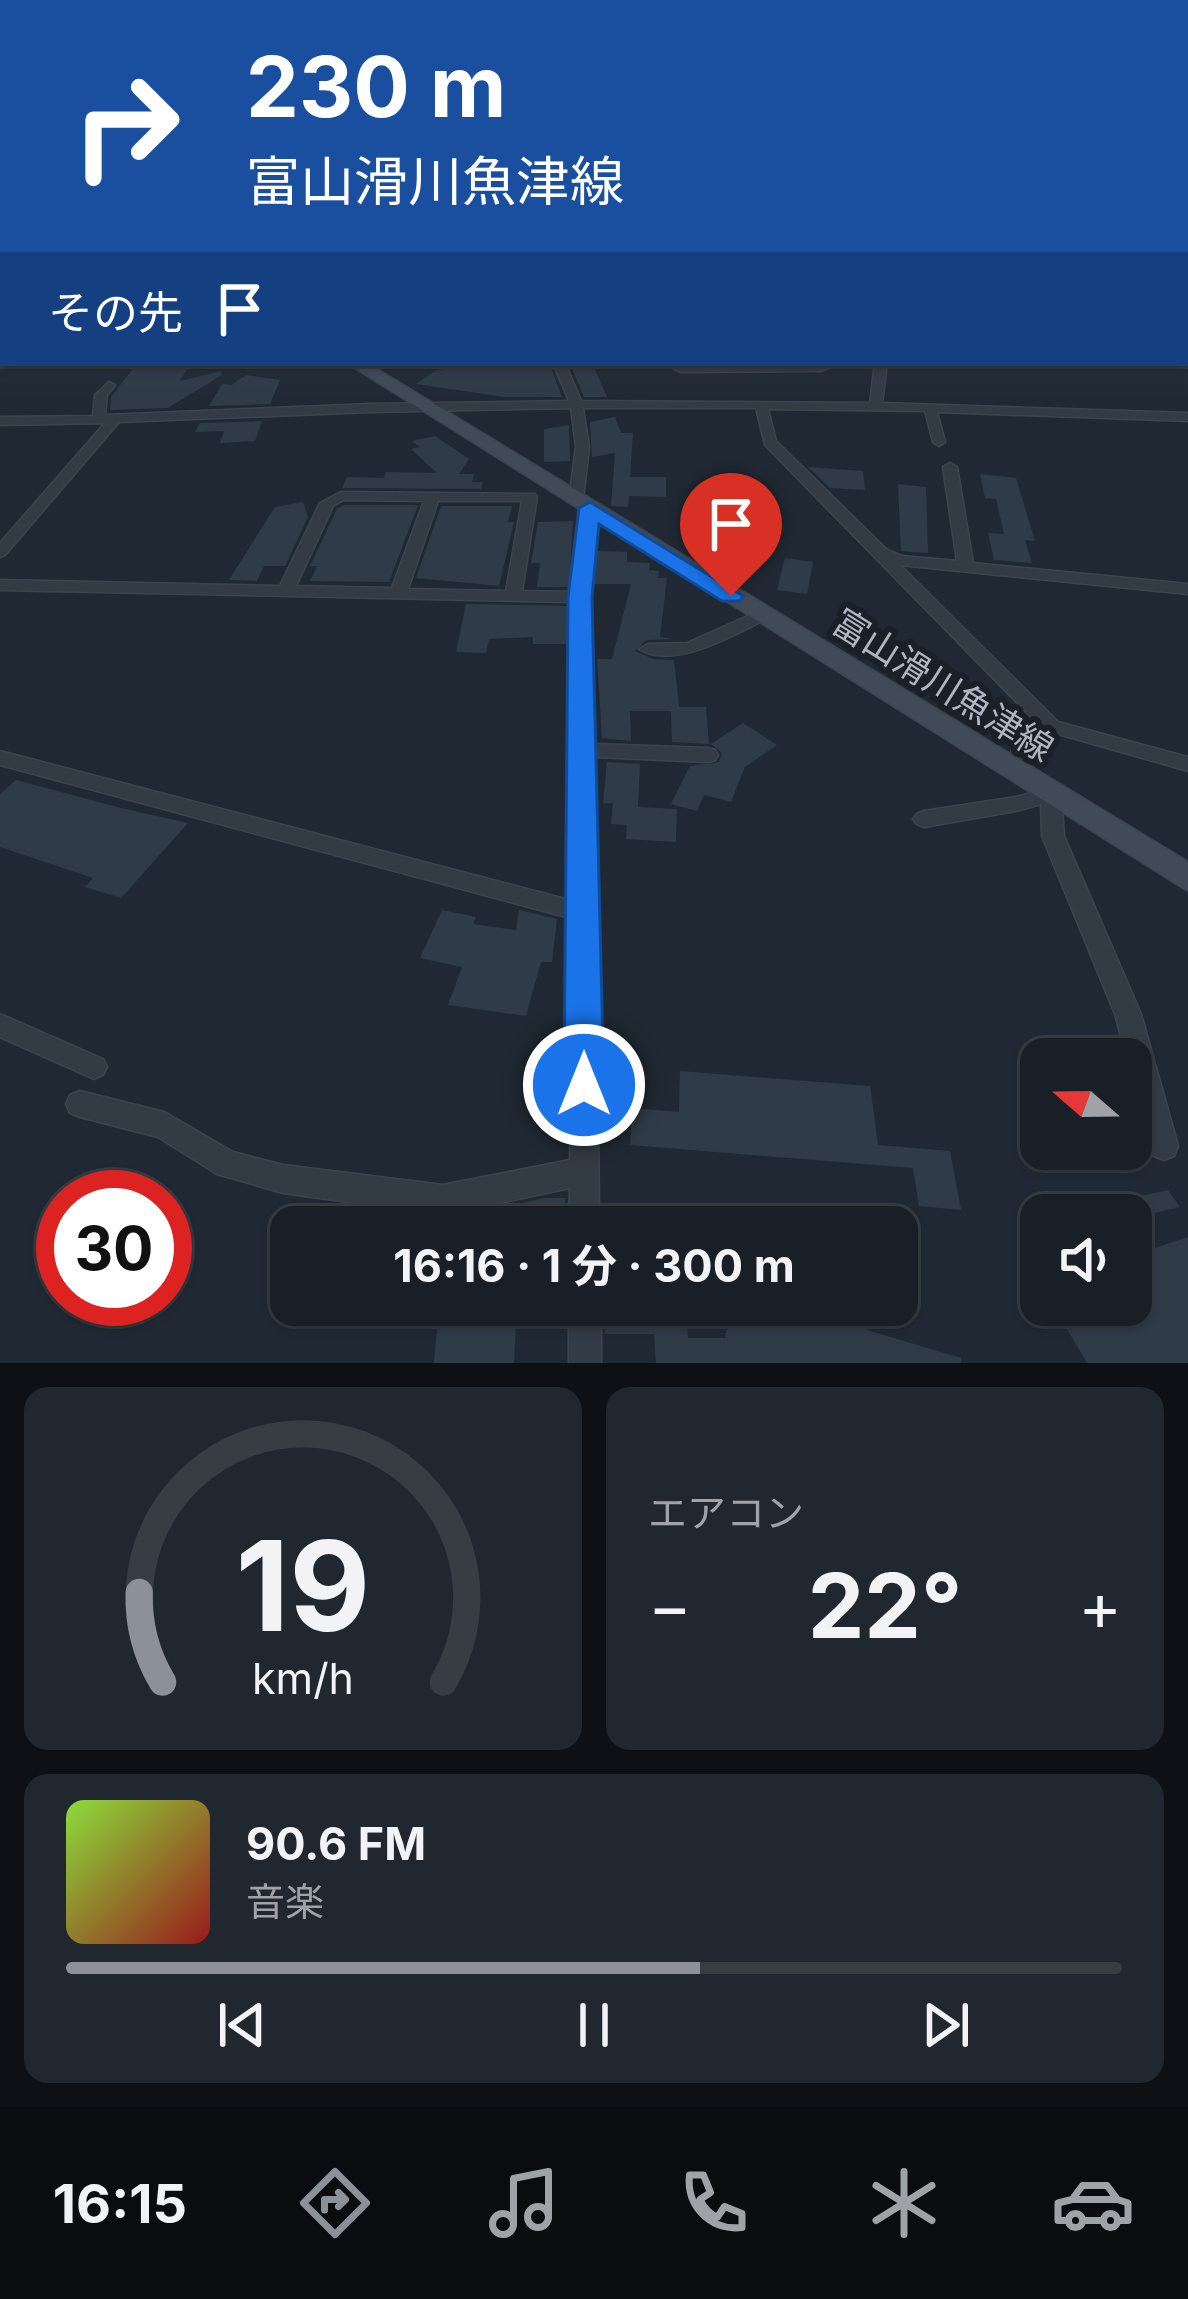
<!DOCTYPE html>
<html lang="ja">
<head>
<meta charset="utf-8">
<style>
	:root { --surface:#181f26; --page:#21272e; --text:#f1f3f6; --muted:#9fa2a7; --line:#363d43; --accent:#8c9099 }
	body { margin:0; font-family:Inter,"Noto Sans JP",sans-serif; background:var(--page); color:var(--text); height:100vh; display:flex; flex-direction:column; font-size:45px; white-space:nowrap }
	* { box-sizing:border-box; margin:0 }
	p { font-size:39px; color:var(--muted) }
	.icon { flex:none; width:66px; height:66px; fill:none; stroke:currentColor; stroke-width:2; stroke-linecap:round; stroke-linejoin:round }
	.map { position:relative; height:1363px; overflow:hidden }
	.drawer { display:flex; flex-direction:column; gap:24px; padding:24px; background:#0d1115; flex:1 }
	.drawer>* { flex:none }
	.guide { position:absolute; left:0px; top:0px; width:1188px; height:366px; box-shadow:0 3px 9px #0004,0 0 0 3px var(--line); background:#1a4fa0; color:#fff; overflow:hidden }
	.needle { width:78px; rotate:290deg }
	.controls { position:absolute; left:1020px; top:1038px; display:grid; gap:24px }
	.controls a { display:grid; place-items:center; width:132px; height:132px; border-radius:24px; background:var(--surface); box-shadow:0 3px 9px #0004,0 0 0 3px var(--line); font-size:60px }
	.speed { position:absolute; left:36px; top:1170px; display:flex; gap:24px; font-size:60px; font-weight:700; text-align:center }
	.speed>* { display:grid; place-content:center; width:156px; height:156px; border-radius:50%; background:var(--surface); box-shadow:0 3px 9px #0004,0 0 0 3px var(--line); line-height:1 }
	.speed .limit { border:18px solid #d22; background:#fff; color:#111 }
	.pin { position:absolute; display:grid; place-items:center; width:102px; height:102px; color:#fff; margin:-123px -51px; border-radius:50% 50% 50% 0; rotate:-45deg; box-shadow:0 0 12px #0007 }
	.pin .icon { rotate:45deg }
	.me { position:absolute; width:132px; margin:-66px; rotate:0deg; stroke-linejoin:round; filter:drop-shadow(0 0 9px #0008) }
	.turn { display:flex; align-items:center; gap:42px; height:252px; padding:0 48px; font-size:54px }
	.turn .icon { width:156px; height:156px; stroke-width:2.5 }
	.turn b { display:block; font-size:84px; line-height:102px }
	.then { display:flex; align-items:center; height:114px; padding:0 48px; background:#0003; gap:24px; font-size:45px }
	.big { font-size:90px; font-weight:700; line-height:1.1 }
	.drawer .widget { flex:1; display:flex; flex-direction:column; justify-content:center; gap:18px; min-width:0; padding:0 42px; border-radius:24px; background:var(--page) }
	.drawer .dial { align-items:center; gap:0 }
	.dial svg { height:312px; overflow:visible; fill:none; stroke:var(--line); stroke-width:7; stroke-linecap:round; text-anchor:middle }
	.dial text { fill:var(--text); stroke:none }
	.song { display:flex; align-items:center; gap:36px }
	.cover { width:144px; height:144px; border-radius:18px; background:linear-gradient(135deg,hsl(90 70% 55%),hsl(0 70% 35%)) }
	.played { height:12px; border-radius:6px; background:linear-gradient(90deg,var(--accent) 60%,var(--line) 60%) }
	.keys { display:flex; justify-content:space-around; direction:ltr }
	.heat { display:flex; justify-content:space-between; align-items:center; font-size:66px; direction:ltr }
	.drawer .tiles { flex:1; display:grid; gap:24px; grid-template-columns:1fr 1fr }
	.widget:last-child { grid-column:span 2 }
	.trip { position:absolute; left:270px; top:1206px; width:648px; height:120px; border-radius:24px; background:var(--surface); box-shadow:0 3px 9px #0004,0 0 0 3px var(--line); font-weight:700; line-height:120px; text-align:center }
	.dock { display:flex; height:192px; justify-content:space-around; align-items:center; background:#0a0c0f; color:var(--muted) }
	.dock .icon { width:84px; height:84px }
	.dock .on { color:var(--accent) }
	.dock b { font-size:54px; color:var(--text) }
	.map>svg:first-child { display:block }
	.building { fill:#2f3b47 }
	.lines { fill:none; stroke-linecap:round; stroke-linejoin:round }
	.minor-casing { stroke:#3c444d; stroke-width:3 }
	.tertiary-casing { stroke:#3c444d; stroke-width:3 }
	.secondary-casing { stroke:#3c444d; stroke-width:3 }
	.minor { fill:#333b44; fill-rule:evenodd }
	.tertiary { fill:#333b44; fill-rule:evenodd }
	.secondary { fill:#414b57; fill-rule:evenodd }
	.route { fill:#1a73e8; stroke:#114b97; stroke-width:3 }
	.labels { text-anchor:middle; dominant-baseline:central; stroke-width:12; stroke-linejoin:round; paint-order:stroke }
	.street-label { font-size:36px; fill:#adb6c1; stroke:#192028 }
</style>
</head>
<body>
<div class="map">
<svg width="1188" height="1363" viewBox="0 0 1188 1363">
	<rect width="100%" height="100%" fill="#202933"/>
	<g class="building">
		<polygon points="469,363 549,363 562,397 505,397 416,384 435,371"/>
		<polygon points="570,363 592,363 607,397 584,397"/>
		<polygon points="135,366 189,366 180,381 221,371 222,375 168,408 110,410 111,397"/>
		<polygon points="246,375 280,380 270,404 209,406 222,384 231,385"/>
		<polygon points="615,417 621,433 633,433 630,477 666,477 666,497 629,496 628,507 611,506 615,453 592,457 590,422"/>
		<polygon points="262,421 255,441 220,443 224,431 195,432 200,423"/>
		<polygon points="569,425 570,461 544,462 544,429"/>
		<polygon points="435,436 469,459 459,474 474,474 472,482 483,482 481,489 342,488 347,477 384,478 386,472 437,473 411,449 420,447 412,441"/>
		<polygon points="808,467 863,471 865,490 830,488"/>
		<polygon points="980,474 1016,478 1035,541 1025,540 1032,563 994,560 988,533 1004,534 996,499 985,498"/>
		<polygon points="898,484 926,487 928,553 901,551"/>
		<polygon points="303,502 308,517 285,566 264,566 257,581 229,580 275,507"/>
		<polygon points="344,505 418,505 389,582 310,581 317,566 310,566 337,509"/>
		<polygon points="441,506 512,506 508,522 514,522 499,586 416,578"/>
		<polygon points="573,521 569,587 537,587 540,563 531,563 538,522"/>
		<polygon points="597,551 627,552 627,562 650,563 649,570 659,571 658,578 667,578 660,637 672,639 646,640 635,651 653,659 674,660 679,707 706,707 709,744 672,742 671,711 630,711 631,741 602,738 597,659 612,659 631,584 594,584"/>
		<polygon points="785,558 813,562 807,594 777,590"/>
		<polygon points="466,604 568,606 568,644 533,644 533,637 489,639 486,653 456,652"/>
		<polygon points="743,723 777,745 745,767 731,802 704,795 697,811 671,804 690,766 719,762 722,753 711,744"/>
		<polygon points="607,762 640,764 638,807 677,809 676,842 626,839 627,825 611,824 613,803 603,803"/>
		<polygon points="16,780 121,808 188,823 121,898 85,887 93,878 0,847 0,794"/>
		<polygon points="442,910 476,917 473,924 516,930 519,910 557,919 552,962 541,962 526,1016 448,1005 462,967 420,958"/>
		<polygon points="680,1071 870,1086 878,1145 950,1151 961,1210 919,1206 913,1168 630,1145 632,1108 679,1112"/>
		<polygon points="1168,1190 1180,1207 1142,1216 1131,1198"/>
		<polygon points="544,1198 565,1198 565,1227 521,1227 522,1203"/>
		<polygon points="1188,1237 1188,1363 1087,1363 1053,1305 1131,1305 1131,1256"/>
		<polygon points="439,1305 517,1305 514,1363 434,1363"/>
		<polygon points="605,1305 686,1305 688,1338 725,1338 731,1305 870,1305 867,1330 961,1358 961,1363 656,1363 654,1334 605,1334"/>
	</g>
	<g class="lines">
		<g class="minor-casing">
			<g id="minor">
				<polygon points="1185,206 1188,207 1188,213 1185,212"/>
				<rect x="0" y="273" width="3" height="6"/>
				<rect x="1185" y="285" width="3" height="6"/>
				<polygon points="553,363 565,363 581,401 870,403 875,363 887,363 882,403 1188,413 1188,421 937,412 945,442 939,446 933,442 925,411 768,409 776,441 886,549 902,556 957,561 943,467 950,463 957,467 973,563 1188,584 1188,594 900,565 1058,722 1188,757 1188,771 1051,732 1033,738 1026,765 1016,772 1002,772 999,767 1010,757 1017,730 1038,724 765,445 756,408 583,408 589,447 583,500 576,504 569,500 576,447 571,408 372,412 119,422 5,555 0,557 0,543 105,423 0,425 0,417 93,416 95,395 109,382 115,385 107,395 105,415 372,404 569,401"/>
				<polygon points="817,363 829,363 828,368 822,371 680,372 674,369 680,366"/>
				<path d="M341,492l194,2 2,3 -15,94 51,1 10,-83 7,-4 5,1 2,3 -9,88 6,147 114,4 7,2 3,5 -3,5 -7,2 -113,-5 4,470h-30l1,-39 -127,27 -160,-22 -66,-19 -59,-37 -78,-20 -10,-4 -4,-9 4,-9 10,-4 84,21 69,40 50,13 160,20 127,-25 3,-241 -573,-154v-14l573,150 2,-151 -3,-148 -572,-12v-10l280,6 40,-83zM343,500l81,1 -32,87 -96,-2 37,-80zM438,501h84l-16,90 -98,-2z"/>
				<path d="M761,610l8,5 -2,4c-33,15 -93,52 -128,30l9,-5 39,-1z"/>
				<polygon points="1051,787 1058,789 1061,794 1064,836 1141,1014 1178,1146 1174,1156 1164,1160 1154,1156 1150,1146 1131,1074 1131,1059 1127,1059 1115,1014 1042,836 1041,804 1016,811 924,827 917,824 913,819 917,814 924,811 1016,797"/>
				<polygon points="0,1014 103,1059 107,1067 103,1075 94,1079 0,1037"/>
				<rect x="569" y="1305" width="32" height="58"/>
			</g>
		</g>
		<g class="tertiary-casing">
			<rect id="tertiary" x="1185" y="229" width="3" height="6"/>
		</g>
		<g class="secondary-casing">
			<g id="secondary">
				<rect x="0" y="219" width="3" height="8"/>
				<polygon points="347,363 367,363 1188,862 1188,891"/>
			</g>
		</g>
		<use href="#minor" class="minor"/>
		<use href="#tertiary" class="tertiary"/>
		<use href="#secondary" class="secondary"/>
	</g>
	<linearGradient id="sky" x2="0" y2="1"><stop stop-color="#12171c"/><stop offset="0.52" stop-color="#3c495b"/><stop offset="1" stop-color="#3c495b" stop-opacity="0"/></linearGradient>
	<rect width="1188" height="397" fill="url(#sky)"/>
	<polygon class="route" points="590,502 743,596 740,601 722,601 599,524 592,597 604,1085 598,1098 584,1104 570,1098 564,1085 568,597 579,508"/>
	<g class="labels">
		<g class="street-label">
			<text transform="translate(943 685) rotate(32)">富山滑川魚津線</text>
		</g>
	</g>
</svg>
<div class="controls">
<a><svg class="needle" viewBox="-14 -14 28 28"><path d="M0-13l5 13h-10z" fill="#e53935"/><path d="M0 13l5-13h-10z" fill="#9fa2a7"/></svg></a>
<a><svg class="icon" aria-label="sound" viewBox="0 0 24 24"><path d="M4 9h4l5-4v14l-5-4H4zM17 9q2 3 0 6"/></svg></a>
</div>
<div class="speed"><div class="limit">30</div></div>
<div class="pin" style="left:731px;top:596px;background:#d93025"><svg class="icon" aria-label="arrive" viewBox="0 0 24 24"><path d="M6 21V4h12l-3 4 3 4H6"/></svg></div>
<svg class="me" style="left:584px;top:1085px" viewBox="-20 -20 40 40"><circle r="17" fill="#1a73e8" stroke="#fff" stroke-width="3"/><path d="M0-11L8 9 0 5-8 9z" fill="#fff"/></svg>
<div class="trip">16:16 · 1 分 · 300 m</div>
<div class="guide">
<div class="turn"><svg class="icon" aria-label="right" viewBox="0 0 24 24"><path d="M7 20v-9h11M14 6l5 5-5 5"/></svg><div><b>230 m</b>富山滑川魚津線</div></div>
<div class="then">その先<svg class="icon" aria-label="arrive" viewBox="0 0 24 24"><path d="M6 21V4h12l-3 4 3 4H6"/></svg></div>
</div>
</div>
<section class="drawer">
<div class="tiles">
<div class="widget dial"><svg viewBox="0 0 100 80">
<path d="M14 69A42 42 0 1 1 86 69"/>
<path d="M14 69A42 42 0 0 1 8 46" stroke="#8c9099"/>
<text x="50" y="56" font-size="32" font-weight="700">19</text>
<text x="50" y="72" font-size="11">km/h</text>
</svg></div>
<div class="widget"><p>エアコン</p>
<div class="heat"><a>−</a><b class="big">22°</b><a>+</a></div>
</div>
<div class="widget">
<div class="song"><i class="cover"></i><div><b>90.6 FM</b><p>音楽</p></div></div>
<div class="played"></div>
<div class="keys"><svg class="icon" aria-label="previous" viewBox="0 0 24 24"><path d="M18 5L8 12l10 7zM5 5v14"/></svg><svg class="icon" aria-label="pause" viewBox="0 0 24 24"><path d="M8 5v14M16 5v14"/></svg><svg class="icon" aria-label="next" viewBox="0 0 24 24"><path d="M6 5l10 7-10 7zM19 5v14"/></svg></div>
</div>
</div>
</section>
<nav class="dock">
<b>16:15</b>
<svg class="icon on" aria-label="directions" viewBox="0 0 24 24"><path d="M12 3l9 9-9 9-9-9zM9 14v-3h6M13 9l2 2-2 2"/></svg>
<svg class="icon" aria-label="music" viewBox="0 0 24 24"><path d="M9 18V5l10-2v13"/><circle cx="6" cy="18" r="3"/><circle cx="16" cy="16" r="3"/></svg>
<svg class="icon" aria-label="phone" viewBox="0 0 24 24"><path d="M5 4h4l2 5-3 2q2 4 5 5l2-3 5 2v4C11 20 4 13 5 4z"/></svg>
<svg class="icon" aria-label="climate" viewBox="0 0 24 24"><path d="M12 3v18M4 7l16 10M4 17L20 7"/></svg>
<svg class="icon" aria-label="car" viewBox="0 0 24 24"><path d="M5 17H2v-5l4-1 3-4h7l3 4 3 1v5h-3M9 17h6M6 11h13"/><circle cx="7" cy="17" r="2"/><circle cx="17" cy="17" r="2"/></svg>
</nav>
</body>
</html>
